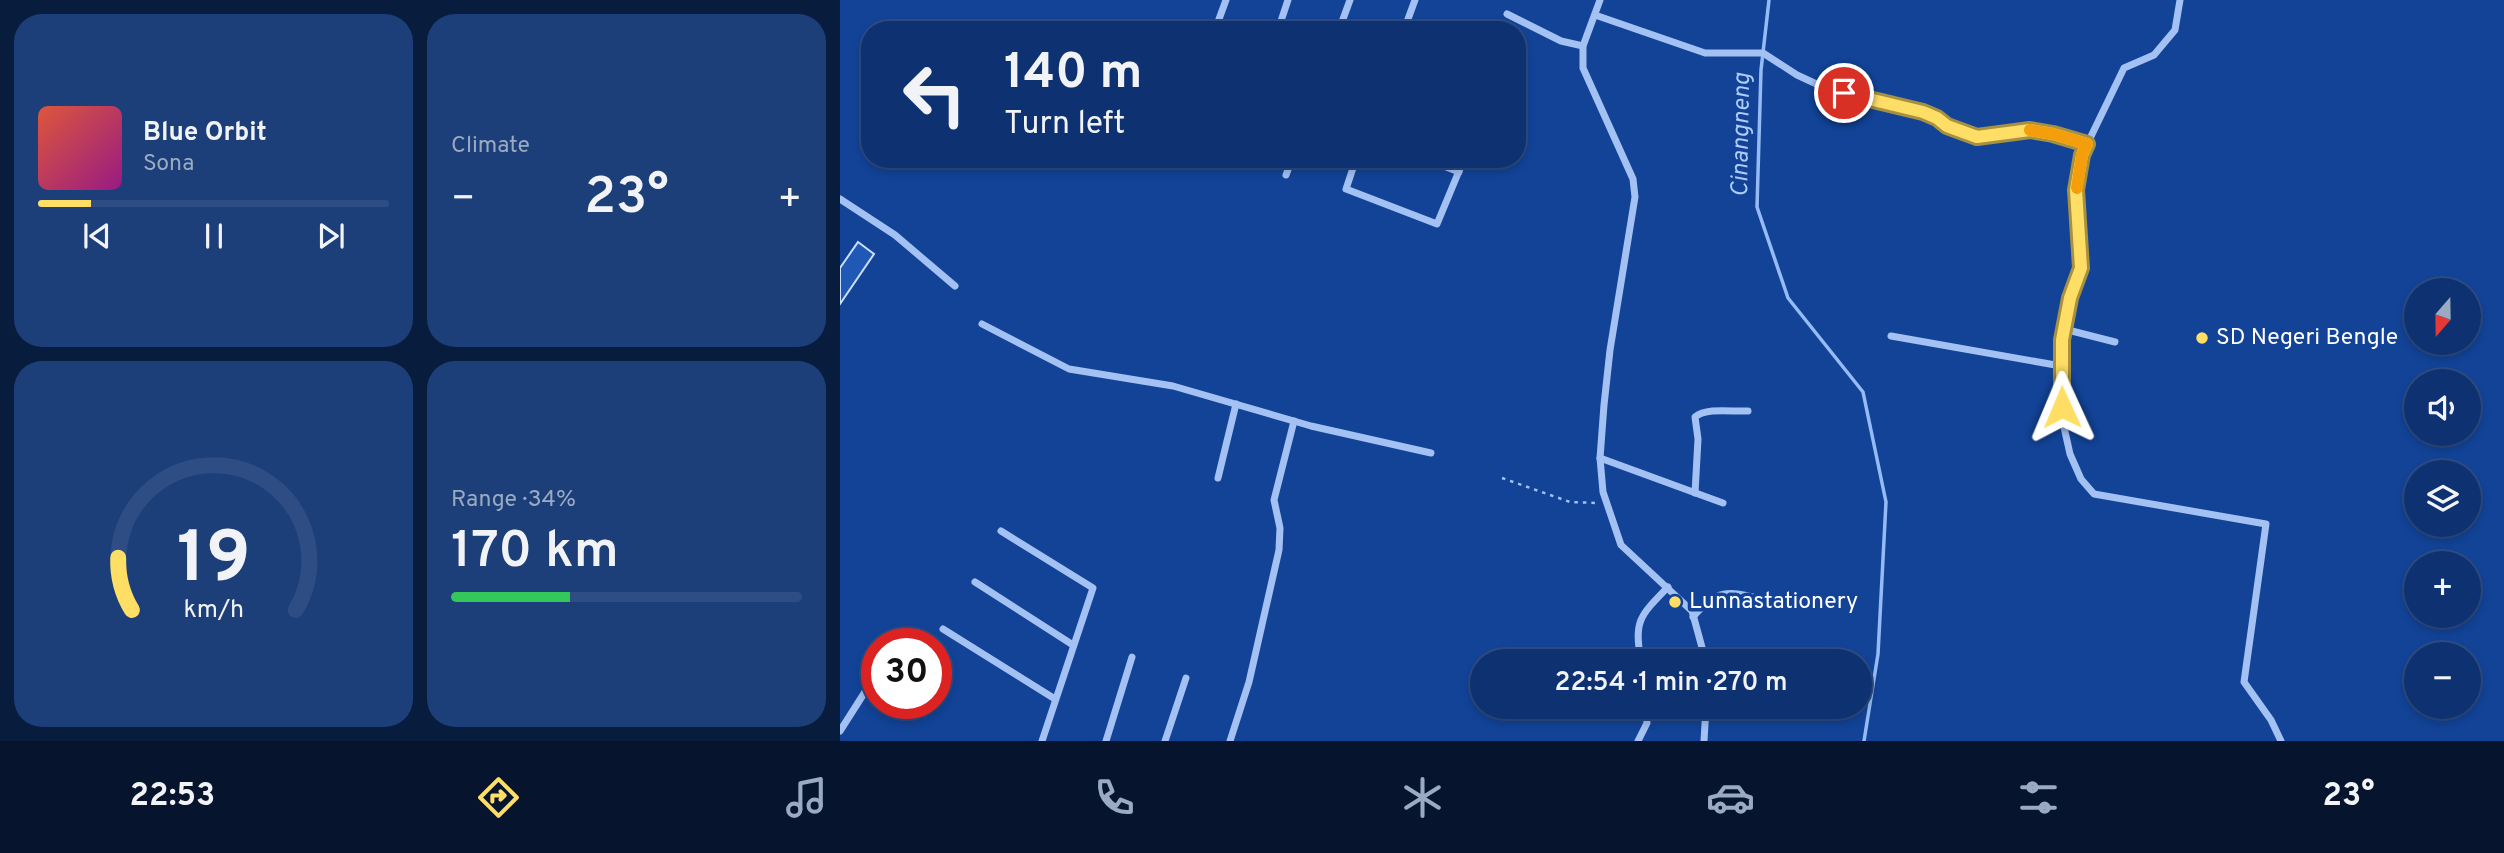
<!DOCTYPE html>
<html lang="en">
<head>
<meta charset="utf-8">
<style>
	:root { --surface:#0e3271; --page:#1c3e79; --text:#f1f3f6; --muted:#9baac3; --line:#2e4d84; --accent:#ffde65 }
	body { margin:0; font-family:Overpass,sans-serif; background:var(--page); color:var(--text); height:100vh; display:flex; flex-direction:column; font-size:26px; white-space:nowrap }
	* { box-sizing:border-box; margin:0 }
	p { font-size:23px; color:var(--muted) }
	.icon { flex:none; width:38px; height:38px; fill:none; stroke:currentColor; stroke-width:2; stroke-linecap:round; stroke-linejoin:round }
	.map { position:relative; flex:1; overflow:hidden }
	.sheet { display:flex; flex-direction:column; gap:14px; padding:14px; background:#081c3e; width:840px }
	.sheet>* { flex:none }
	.banner { position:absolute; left:21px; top:21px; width:665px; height:147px; border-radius:28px; box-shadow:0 4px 10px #0003,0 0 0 2px var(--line); background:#0e3271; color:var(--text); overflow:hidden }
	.needle { width:46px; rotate:200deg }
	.tools { position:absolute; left:1564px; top:278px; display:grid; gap:14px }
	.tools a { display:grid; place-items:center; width:77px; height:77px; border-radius:50%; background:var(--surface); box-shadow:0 4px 10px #0003,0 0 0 2px var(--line); font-size:35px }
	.speed { position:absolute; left:21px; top:628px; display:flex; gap:14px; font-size:35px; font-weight:700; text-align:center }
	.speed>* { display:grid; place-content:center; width:91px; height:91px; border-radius:50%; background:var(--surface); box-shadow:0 4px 10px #0003,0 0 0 2px var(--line); line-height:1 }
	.speed .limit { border:10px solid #d22; background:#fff; color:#111 }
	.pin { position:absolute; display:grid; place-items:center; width:60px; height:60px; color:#fff; margin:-30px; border:4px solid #fff; border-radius:50%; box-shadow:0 2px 7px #0007 }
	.me { position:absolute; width:77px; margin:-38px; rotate:359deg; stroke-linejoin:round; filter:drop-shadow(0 0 5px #0008) }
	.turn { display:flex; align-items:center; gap:24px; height:147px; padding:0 28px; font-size:32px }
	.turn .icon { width:91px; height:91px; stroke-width:2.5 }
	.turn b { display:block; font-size:49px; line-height:60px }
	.big { font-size:52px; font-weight:600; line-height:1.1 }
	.sheet .tile { flex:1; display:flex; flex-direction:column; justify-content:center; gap:10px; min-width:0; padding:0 24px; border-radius:28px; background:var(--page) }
	.sheet .dial { align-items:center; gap:0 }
	.dial svg { height:182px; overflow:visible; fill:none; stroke:var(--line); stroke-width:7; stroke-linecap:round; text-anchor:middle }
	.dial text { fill:var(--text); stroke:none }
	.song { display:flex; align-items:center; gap:21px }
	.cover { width:84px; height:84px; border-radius:10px; background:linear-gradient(135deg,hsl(10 70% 55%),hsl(310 70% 35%)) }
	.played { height:7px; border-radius:4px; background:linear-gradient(90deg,var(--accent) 15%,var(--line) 15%) }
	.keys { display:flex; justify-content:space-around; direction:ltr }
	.heat { display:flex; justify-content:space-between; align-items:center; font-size:38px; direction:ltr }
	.charge { height:10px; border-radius:5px; background:linear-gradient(90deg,#34c759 34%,var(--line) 0) }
	.sheet .tiles { flex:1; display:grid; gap:14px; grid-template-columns:repeat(2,1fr) }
	.trip { position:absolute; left:630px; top:649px; width:402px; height:70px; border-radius:35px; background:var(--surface); box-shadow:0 4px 10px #0003,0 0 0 2px var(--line); font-weight:600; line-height:70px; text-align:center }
	.tab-bar { display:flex; height:112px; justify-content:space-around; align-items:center; background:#06142d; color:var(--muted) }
	.tab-bar .icon { width:49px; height:49px }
	.tab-bar .current { color:var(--accent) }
	.tab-bar b { font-size:32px; color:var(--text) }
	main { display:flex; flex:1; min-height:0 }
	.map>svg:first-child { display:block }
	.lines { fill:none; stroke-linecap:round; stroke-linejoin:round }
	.stream { stroke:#95bbf6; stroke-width:3.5 }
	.building { fill:#2058b6; stroke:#cbdefd; stroke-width:2 }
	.path { stroke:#a3c1f3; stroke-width:2.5; stroke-dasharray:3.5 5; stroke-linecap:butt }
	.street { stroke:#a3c1f3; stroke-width:7 }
	.route-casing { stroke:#a69042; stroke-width:18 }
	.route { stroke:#ffde65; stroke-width:12 }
	.slow { stroke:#f59e0b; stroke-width:12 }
	.poi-dot { fill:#ffde65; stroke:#124397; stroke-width:2.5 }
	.labels { text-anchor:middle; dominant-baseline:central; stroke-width:7; stroke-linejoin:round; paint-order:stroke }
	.poi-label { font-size:23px; fill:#fff; stroke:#124397; text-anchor:start }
	.water-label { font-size:24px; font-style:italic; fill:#afccfa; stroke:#124397 }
</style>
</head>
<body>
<main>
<section class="sheet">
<div class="tiles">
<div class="tile">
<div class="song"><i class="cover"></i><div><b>Blue Orbit</b><p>Sona</p></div></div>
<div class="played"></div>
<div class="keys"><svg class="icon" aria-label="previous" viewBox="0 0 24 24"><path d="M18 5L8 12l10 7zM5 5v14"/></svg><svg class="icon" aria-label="pause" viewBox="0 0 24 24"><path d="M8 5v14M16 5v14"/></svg><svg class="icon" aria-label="next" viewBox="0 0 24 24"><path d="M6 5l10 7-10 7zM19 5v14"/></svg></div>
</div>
<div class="tile"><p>Climate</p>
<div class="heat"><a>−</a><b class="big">23°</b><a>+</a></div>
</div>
<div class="tile dial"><svg viewBox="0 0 100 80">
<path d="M14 69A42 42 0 1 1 86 69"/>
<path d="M14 69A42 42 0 0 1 8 46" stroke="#ffde65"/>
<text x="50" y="56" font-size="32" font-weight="700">19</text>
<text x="50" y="72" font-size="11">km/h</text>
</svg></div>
<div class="tile"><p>Range · 34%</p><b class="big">170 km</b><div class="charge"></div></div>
</div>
</section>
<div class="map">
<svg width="1664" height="741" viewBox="0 0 1664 741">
	<rect width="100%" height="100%" fill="#124397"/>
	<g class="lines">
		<polyline class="stream" points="929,0 921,70 917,207 948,298 1023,392 1046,502 1038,654 1024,741"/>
	</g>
	<polygon class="building" points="18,242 34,254 0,304 0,268"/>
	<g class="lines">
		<polyline class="path" points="662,478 730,502 758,503"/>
		<g class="street">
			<polyline points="760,0 743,46 743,68 793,179 795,197 770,350 764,405 760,458 763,492 781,545 852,611 866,662"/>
			<polyline points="1340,0 1335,30 1314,55 1284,68 1242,155 1236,190 1241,268 1230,298 1222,340 1224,427 1230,454 1241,479 1254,494 1426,524 1404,682 1431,720 1441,741"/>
			<polyline points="667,14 721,41 743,46"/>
			<path d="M755,15l110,38h58l34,22 26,12 100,25c18,8 34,23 55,25 16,1 33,-6 50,-6 20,-1 40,7 59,13"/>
			<polyline points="378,22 402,30"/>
			<polyline points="375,30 386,0"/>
			<polyline points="438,30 448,0"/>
			<polyline points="499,30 510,0"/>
			<polyline points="564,30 575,0"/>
			<polyline points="516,159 506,189 597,224 624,159"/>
			<polyline points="586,159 619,172"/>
			<polyline points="446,175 452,159"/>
			<polyline points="0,199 55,235 115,286"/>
			<polyline points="142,324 229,369 333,386 471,426 591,453"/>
			<polyline points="1224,329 1275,342"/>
			<polyline points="1051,336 1221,366"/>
			<polyline points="760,458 883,503"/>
			<polyline points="378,478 396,404"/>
			<path d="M855,493l3,-54 -3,-22c12,-10 38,-5 53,-6"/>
			<polyline points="161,531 253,588 202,741"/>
			<polyline points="135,582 233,645"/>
			<path d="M853,617c22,-27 37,-28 69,-17"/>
			<polyline points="103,629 215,699"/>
			<path d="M801,662c-7,-42 -2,-45 27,-75"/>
			<polyline points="0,731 37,673"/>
			<polyline points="266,741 292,657"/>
			<polyline points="325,741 346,678"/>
			<polyline points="390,741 409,682 439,550 440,528 434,500 454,421"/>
			<polyline points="798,741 807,723 806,707"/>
			<polyline points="864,741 866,707"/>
		</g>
	</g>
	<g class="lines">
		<g class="route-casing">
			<polyline id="route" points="1004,93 1083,112 1097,118 1107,126 1137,137 1190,130 1213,134 1247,144 1242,155 1236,190 1241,268 1230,298 1222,340 1222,407"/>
		</g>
		<use href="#route" class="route"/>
		<polyline class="slow" points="1190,130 1213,134 1247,144 1242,155 1237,188"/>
	</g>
	<g class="poi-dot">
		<circle cx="1362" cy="338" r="7"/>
		<circle cx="835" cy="602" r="7"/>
	</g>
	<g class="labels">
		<g class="poi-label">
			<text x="1376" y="338">SD Negeri Bengle</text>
			<text x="849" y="602">Lunnastationery</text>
		</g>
		<g class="water-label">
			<text transform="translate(902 135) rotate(-89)">Cinangneng</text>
		</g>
	</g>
</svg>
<div class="tools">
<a><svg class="needle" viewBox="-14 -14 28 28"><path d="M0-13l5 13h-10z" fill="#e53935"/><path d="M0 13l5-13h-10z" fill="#9baac3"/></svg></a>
<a><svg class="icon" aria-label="sound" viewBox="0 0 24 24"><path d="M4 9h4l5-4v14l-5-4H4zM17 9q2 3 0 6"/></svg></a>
<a><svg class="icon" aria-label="layers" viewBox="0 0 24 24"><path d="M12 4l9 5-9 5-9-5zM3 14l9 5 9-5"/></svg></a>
<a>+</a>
<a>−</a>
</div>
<div class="speed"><div class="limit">30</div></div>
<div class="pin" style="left:1004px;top:93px;background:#d93025"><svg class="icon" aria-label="arrive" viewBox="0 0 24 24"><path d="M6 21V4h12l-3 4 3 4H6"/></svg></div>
<svg class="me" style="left:1222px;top:407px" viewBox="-20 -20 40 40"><path d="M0-17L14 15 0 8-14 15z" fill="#ffde65" stroke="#fff" stroke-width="4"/></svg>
<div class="trip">22:54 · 1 min · 270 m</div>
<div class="banner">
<div class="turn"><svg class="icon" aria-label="left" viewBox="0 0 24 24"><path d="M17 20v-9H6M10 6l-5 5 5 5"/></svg><div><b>140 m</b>Turn left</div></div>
</div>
</div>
</main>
<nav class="tab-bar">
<b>22:53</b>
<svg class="icon current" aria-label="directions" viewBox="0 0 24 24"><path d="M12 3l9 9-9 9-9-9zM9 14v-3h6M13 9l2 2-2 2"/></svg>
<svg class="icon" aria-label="music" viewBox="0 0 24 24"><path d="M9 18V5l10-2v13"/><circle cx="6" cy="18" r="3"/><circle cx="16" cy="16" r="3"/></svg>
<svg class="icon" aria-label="phone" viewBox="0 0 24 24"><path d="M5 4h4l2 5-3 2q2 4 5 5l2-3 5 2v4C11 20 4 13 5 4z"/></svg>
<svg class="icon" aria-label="climate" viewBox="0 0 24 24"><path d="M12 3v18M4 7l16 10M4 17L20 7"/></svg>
<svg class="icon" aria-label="car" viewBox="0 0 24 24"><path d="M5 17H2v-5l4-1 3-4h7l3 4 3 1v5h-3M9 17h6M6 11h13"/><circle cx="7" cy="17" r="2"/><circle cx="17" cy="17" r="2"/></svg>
<svg class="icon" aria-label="filters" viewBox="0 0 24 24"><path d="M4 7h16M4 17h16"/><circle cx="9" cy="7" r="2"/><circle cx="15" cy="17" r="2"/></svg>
<b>23°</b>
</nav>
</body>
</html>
